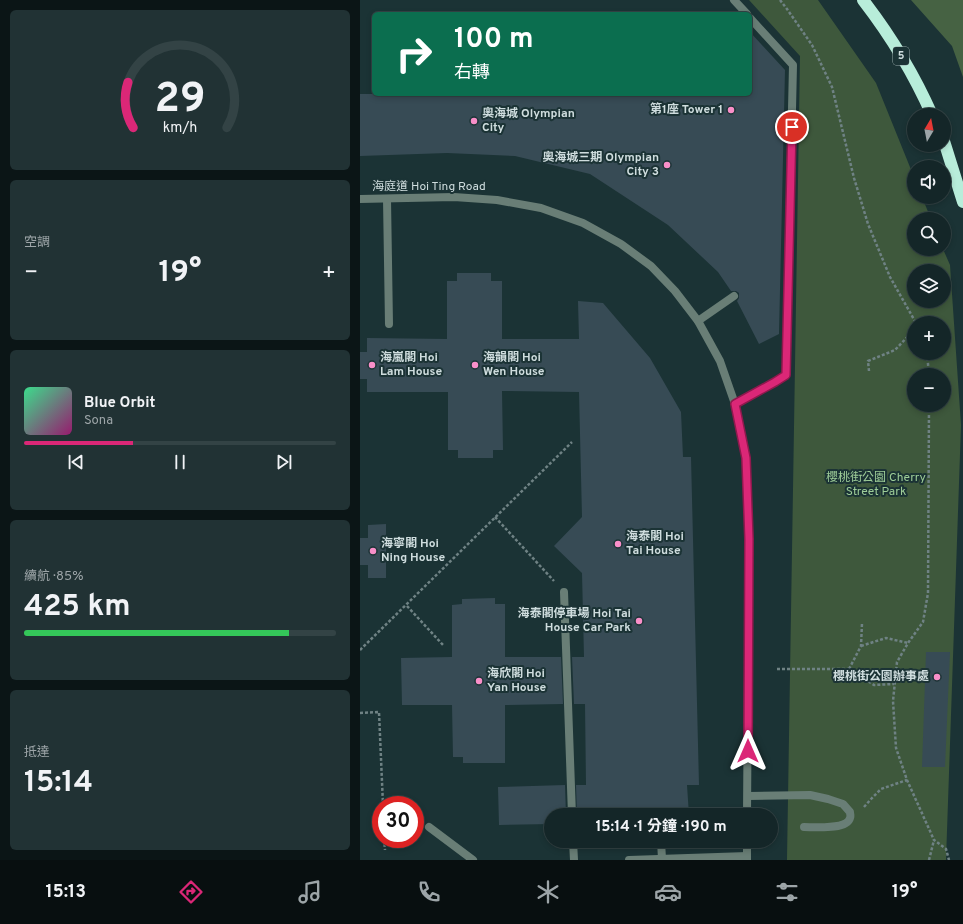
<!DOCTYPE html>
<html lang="zh-TW">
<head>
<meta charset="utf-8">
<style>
	:root { --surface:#142628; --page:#213234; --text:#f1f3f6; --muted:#9da5a8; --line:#334345; --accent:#db2777 }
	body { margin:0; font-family:Overpass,"Noto Sans TC",sans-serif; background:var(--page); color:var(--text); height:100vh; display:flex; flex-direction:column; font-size:15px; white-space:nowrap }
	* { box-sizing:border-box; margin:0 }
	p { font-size:13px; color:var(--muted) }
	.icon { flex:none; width:22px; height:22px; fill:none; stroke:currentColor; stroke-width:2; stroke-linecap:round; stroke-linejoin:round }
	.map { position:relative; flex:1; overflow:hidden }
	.side { display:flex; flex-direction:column; gap:10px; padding:10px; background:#0b1516; width:360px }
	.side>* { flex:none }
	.banner { position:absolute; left:12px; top:12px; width:380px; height:84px; border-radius:6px; box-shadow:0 2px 6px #0003,0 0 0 1px var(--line); background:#0b6e4f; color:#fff; overflow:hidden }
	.needle { width:26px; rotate:10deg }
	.tools { position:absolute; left:547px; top:108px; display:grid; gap:8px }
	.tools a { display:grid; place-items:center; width:44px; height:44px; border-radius:50%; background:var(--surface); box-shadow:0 2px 6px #0003,0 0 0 1px var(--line); font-size:20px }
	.speed { position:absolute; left:12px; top:796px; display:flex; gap:8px; font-size:20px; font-weight:700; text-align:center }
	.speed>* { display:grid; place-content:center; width:52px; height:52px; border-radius:50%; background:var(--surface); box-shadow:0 2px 6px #0003,0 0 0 1px var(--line); line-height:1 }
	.speed .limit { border:6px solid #d22; background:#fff; color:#111 }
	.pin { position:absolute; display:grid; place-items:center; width:34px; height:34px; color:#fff; margin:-17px; border:2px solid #fff; border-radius:50%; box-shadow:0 1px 4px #0007 }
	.me { position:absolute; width:44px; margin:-22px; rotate:0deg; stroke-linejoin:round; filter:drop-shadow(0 0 3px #0008) }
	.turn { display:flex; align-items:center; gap:14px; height:84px; padding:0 16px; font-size:18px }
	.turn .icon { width:52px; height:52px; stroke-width:2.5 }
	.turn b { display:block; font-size:28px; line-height:34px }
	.big { font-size:30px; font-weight:700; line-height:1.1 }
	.side .tile { flex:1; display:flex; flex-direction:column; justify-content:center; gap:6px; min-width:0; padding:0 14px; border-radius:6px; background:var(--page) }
	.side .dial { align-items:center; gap:0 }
	.dial svg { height:104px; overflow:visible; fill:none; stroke:var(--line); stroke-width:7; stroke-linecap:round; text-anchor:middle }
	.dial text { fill:var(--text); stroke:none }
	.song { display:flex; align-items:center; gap:12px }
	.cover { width:48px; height:48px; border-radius:6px; background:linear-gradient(135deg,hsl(150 70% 55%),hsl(320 70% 35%)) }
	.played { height:4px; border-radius:2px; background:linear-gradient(90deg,var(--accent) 35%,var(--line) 35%) }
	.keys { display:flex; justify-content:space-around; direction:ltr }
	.heat { display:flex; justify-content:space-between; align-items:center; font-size:22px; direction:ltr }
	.charge { height:6px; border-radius:3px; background:linear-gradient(90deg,#34c759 85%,var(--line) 0) }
	.trip { position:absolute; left:184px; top:808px; width:234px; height:40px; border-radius:20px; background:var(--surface); box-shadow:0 2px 6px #0003,0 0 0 1px var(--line); font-weight:700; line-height:40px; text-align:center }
	.tabs { display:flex; height:64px; justify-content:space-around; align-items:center; background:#080f10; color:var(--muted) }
	.tabs .icon { width:28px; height:28px }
	.tabs .current { color:var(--accent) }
	.tabs b { font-size:18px; color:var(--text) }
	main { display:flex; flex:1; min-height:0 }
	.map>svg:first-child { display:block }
	.green { fill:#3e583c; fill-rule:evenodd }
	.forest { fill:#466243 }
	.building { fill:#374b55 }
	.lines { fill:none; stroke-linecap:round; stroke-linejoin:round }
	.path { stroke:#6f8284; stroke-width:2.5; stroke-dasharray:3 2; stroke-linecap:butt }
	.lane { stroke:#697e76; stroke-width:8 }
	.street { stroke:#697e76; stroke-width:8 }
	.highway { stroke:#b8edda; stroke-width:12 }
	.route-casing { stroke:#8e194d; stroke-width:10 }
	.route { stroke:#db2777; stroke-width:7 }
	.poi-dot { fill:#f98fc9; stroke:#1b3335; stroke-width:1.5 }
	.labels { text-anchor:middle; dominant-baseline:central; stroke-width:4; stroke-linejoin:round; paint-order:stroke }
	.shield { fill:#1b3335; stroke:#99aaab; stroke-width:1 }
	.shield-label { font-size:11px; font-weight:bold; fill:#cfddde }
	.poi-label { font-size:12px; font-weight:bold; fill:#cfddde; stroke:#1b3335; text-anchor:start }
	.street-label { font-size:12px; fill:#cfddde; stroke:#1b3335 }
	.park-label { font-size:12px; fill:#9ecd98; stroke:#1b3335 }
</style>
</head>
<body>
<main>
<section class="side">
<div class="tile dial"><svg viewBox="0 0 100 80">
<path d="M14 69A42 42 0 1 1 86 69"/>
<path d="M14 69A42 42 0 0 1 10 34" stroke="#db2777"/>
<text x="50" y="56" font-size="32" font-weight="700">29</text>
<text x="50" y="72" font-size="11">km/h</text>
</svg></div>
<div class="tile"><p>空調</p>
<div class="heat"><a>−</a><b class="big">19°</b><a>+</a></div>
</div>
<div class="tile">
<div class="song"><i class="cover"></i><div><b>Blue Orbit</b><p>Sona</p></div></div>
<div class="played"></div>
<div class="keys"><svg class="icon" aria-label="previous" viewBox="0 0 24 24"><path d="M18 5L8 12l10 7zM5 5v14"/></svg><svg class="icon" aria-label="pause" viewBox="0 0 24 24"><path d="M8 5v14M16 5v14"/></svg><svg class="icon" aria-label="next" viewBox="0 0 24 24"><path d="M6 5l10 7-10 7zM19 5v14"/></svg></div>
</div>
<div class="tile"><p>續航 · 85%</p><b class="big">425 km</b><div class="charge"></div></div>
<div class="tile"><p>抵達</p><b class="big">15:14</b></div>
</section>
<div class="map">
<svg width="603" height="860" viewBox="0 0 603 860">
	<rect width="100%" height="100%" fill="#1b3335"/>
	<path class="green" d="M389,0h69l58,83 38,94v20h8l9,22h-17v30h29l7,16 11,160 -15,435h-159l13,-804zM554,271h30v30h-30zM554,323h30v30h-30zM554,375h30v30h-30z"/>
	<polygon class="forest" points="551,0 603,0 603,77 592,46"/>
	<g class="building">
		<polygon points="390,32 425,70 419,334 399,344 377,301 379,298 379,293 376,291 371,291 358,272 308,225 230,174 155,156 87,153 0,156 0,94 390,94"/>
		<polygon points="97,273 131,273 131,281 142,281 142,339 219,339 218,301 243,303 290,358 321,412 323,457 331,457 339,785 327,785 329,815 217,815 216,785 226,785 225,704 214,704 212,657 224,657 222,573 194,546 222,517 219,392 142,391 143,450 133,450 133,458 98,458 98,450 88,450 88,392 7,392 7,379 0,379 0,352 7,352 7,338 87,339 87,281 97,281"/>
		<polygon points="26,524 26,578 8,578 8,565 0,565 0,538 8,538 8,525"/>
		<polygon points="135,598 135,604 145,604 145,657 201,657 203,704 145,705 145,763 103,763 103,757 93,757 92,705 42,705 41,658 92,657 92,605 102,604 102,599"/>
		<polygon points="566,652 590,652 585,767 562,767"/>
		<polygon points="205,785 206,815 191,815 191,824 139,825 138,787"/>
	</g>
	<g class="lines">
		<g class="path">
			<polyline points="420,0 427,9 452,45 472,87 494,178 508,224 530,277 556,323"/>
			<polyline points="567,353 569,375"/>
			<polyline points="509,371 508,361 535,350 554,330"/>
			<polyline points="569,405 568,593 563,622 548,643 537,662 533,701 536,748 547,780 574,840 586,849 589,860"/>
			<polyline points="135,517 194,581"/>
			<polyline points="47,606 83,645"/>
			<polyline points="501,646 526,638 548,643"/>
			<polyline points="0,650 212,442"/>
			<polyline points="417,669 489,669 514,685 534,684"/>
			<polyline points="489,669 501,646 502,623"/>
			<polyline points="0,713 19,712 23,805"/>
			<polyline points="504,807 512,798 521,789 547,780"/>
			<polyline points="24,839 25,850"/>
			<polyline points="569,860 574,840"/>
		</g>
		<g class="lane">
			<polyline points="374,0 387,14"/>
			<polyline points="27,199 29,324"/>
			<polyline points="338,321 374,296"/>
			<polyline points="375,404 415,382 426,375 433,65 390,18"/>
			<polyline points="204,592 212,815"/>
			<path d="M388,796l62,-1 18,4 15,5 7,8c0,2 1,4 0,6 -3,12 -35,9 -46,9"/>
			<polyline points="69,827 113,860"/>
			<polyline points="213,841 214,860"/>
			<polyline points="301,841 302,859"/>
			<polyline points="269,860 387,856"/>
		</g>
		<g class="street">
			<polyline points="0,199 94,197 137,200 181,208 223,223 261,244 291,266 315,291 338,321 360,361 375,404 386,458 389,539 387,815"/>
			<polyline points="387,860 387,841"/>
		</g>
		<g class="highway">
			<path d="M503,0c27,35 51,74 69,115"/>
			<polyline points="584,141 603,202"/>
		</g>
	</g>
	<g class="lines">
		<g class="route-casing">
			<polyline id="route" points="388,751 389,539 386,458 375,404 415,382 426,375 432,127"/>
		</g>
		<use href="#route" class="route"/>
	</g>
	<g class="poi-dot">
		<circle cx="371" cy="110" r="4"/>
		<circle cx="114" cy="121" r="4"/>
		<circle cx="307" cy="165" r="4"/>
		<circle cx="12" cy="365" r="4"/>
		<circle cx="115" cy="365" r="4"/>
		<circle cx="258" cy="544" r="4"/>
		<circle cx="13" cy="551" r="4"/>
		<circle cx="279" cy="621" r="4"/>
		<circle cx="577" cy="677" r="4"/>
		<circle cx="119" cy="681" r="4"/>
	</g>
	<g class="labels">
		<rect class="shield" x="533" y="47" width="16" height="18" rx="3"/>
		<g class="shield-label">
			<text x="541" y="56">5</text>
		</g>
		<g class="poi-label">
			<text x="363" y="110" text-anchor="end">第1座 Tower 1</text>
			<text x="122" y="114">奧海城 Olympian<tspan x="122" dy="14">City</tspan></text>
			<text x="299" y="158" text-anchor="end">奧海城三期 Olympian<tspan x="299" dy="14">City 3</tspan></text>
			<text x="20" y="358">海嵐閣 Hoi<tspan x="20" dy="14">Lam House</tspan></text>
			<text x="123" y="358">海韻閣 Hoi<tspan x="123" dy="14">Wen House</tspan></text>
			<text x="266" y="537">海泰閣 Hoi<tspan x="266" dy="14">Tai House</tspan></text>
			<text x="21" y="544">海寧閣 Hoi<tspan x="21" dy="14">Ning House</tspan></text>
			<text x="271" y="614" text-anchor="end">海泰閣停車場 Hoi Tai<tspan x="271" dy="14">House Car Park</tspan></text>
			<text x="127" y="674">海欣閣 Hoi<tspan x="127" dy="14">Yan House</tspan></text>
			<text x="569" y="677" text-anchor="end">櫻桃街公園辦事處</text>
		</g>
		<g class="street-label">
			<text x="69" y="187">海庭道 Hoi Ting Road</text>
		</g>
		<g class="park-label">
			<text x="516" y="478">櫻桃街公園 Cherry<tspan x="516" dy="14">Street Park</tspan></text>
		</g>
	</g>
</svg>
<div class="tools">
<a><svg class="needle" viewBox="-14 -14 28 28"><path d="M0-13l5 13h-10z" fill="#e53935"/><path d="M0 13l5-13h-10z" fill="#9da5a8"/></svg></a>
<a><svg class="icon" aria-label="sound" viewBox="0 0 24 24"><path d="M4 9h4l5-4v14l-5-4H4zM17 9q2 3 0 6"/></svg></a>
<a><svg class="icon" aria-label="search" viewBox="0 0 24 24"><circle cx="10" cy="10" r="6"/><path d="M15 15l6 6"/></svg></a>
<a><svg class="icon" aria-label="layers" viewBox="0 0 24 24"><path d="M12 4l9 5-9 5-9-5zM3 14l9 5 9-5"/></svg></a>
<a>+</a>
<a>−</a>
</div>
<div class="speed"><div class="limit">30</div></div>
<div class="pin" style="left:432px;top:127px;background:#d93025"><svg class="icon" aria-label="arrive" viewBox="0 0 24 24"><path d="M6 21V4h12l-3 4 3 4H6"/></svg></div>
<svg class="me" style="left:388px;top:751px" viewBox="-20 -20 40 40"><path d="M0-17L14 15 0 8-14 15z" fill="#db2777" stroke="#fff" stroke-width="4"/></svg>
<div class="trip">15:14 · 1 分鐘 · 190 m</div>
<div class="banner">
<div class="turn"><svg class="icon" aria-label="right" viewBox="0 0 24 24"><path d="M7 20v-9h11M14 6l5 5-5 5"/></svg><div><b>100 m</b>右轉</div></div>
</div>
</div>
</main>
<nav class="tabs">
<b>15:13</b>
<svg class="icon current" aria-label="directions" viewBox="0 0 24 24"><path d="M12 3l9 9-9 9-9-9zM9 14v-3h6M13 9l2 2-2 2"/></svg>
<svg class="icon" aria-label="music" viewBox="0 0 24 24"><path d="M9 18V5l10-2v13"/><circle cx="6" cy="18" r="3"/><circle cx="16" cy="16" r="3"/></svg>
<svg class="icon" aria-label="phone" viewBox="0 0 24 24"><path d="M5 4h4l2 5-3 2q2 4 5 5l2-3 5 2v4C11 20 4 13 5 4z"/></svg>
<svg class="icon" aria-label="climate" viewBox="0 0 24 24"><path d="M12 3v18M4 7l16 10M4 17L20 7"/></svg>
<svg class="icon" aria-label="car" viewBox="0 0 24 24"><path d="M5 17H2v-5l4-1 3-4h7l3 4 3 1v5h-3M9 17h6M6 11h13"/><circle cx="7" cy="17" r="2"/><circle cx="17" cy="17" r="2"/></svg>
<svg class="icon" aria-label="filters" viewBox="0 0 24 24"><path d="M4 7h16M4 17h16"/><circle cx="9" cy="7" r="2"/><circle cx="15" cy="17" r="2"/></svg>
<b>19°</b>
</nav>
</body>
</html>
